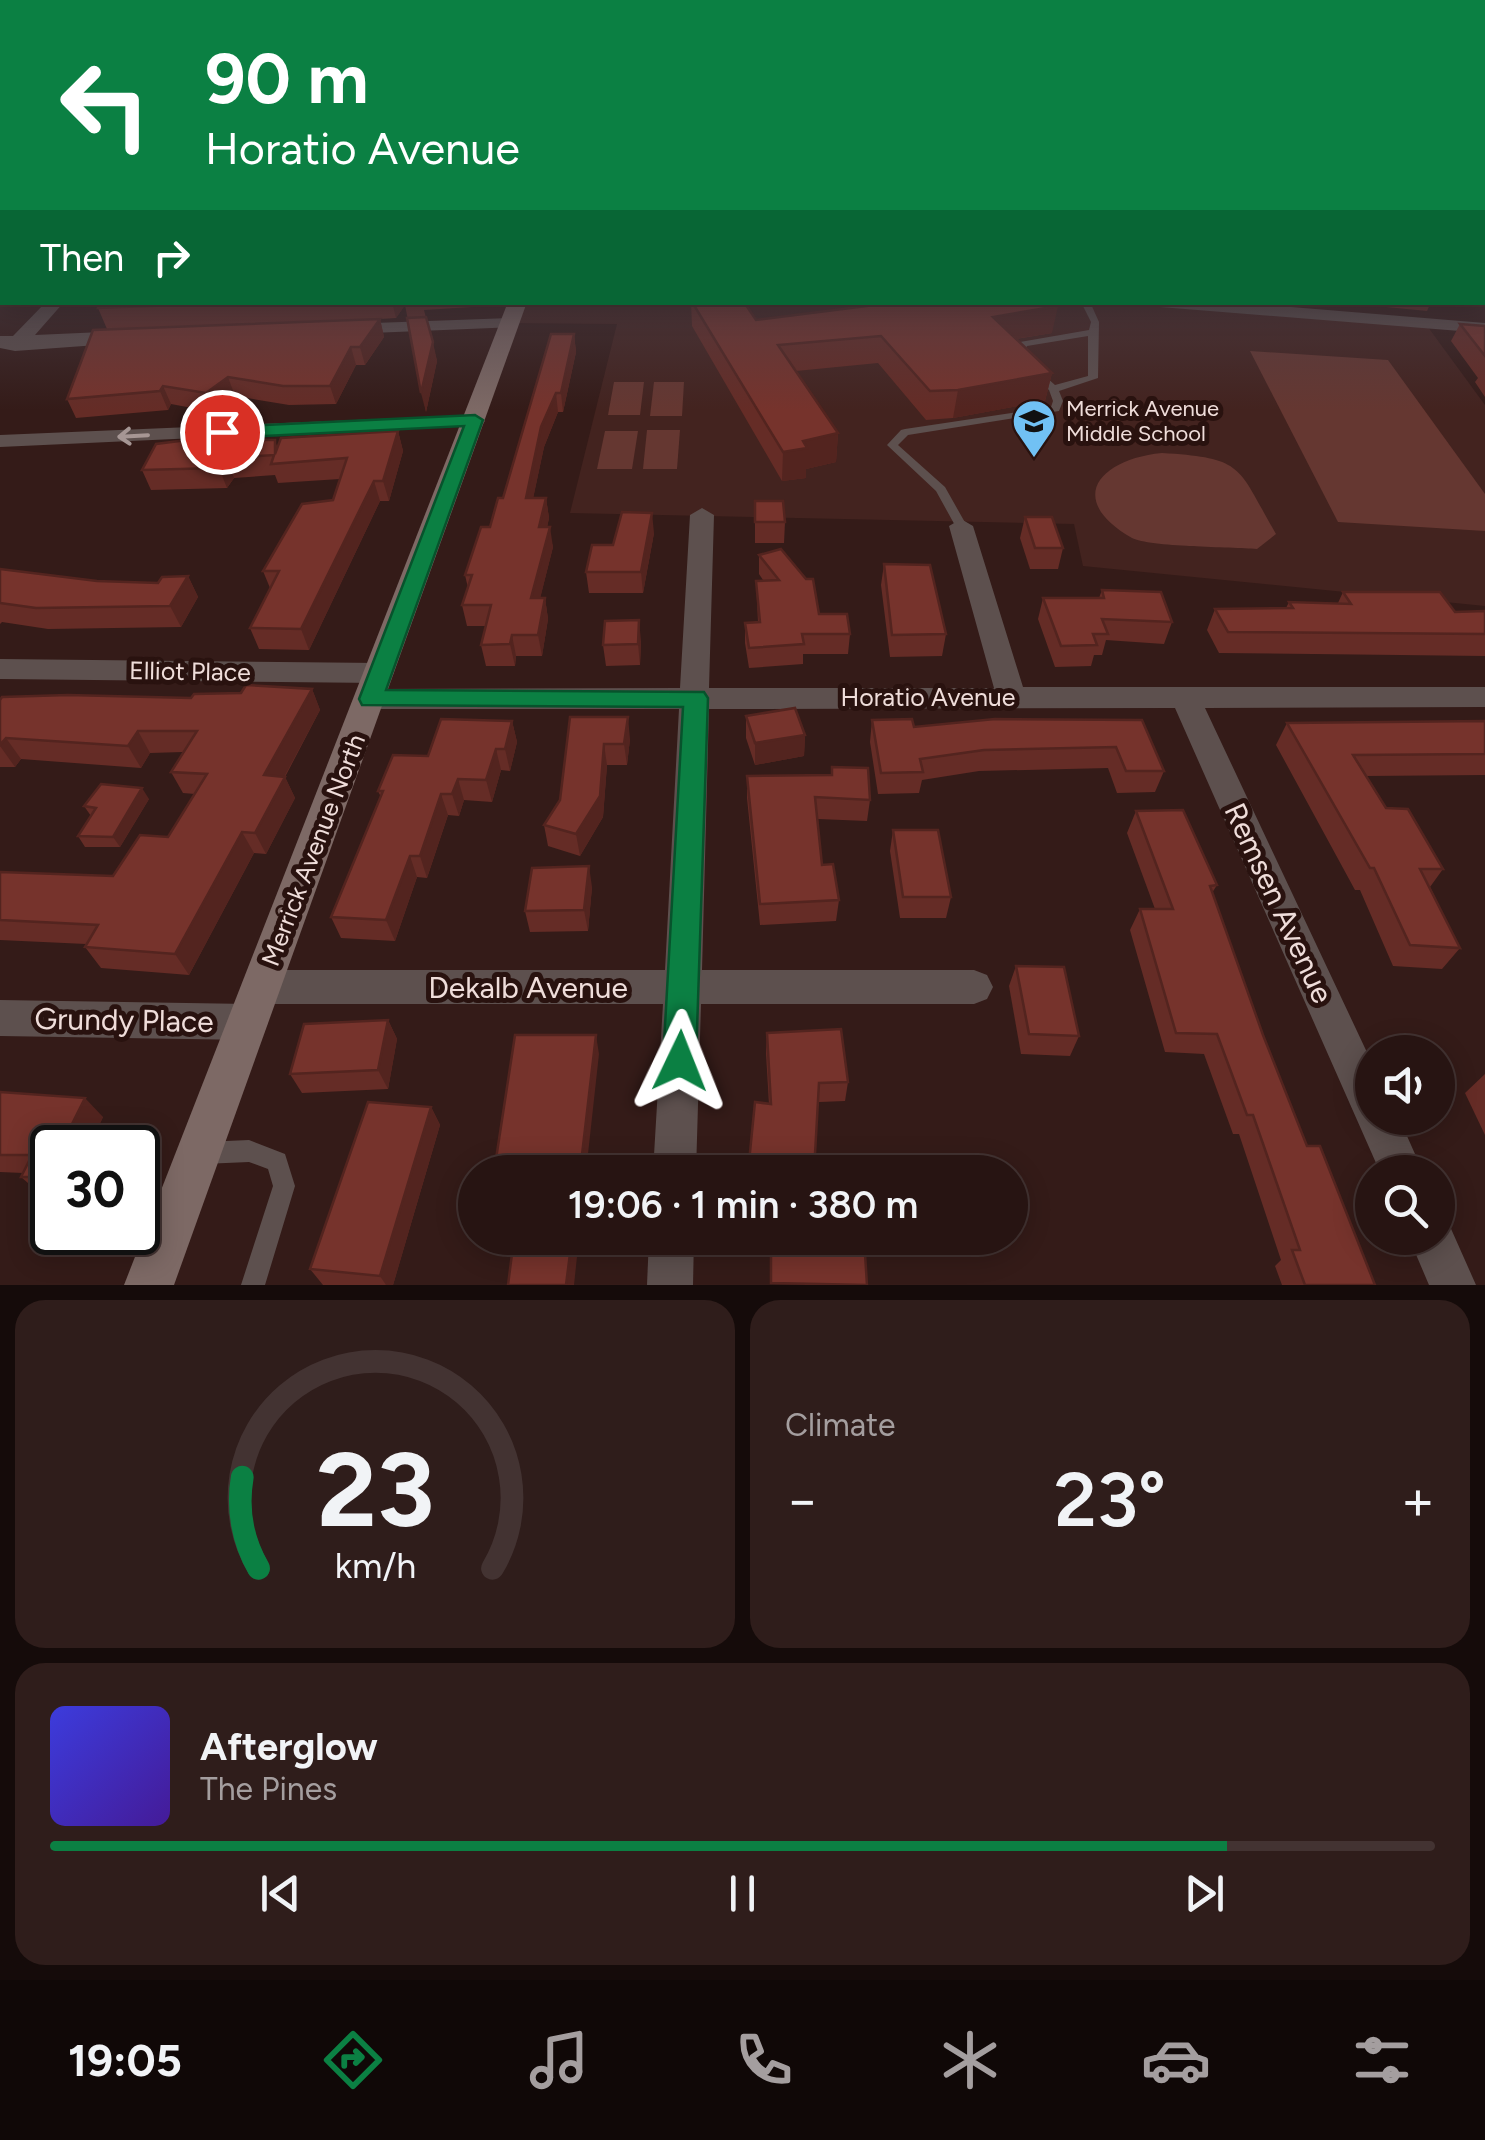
<!DOCTYPE html>
<html lang="en">
<head>
<meta charset="utf-8">
<style>
	:root { --surface:#271412; --page:#2f1d1b; --text:#f1f3f6; --muted:#a49e9f; --line:#433332; --accent:#0b8043 }
	body { margin:0; font-family:Figtree,sans-serif; background:var(--page); color:var(--text); height:100vh; display:flex; flex-direction:column; font-size:38px; white-space:nowrap }
	* { box-sizing:border-box; margin:0 }
	p { font-size:32px; color:var(--muted) }
	.icon { flex:none; width:55px; height:55px; fill:none; stroke:currentColor; stroke-width:2; stroke-linecap:round; stroke-linejoin:round }
	.map { position:relative; height:1285px; overflow:hidden }
	.drawer { display:flex; flex-direction:column; gap:15px; padding:15px; background:#150b0a; flex:1 }
	.drawer>* { flex:none }
	.hud { position:absolute; left:0px; top:0px; width:1485px; height:305px; box-shadow:0 5px 25px #0003,0 0 0 2px var(--line); background:#0b8043; color:#fff; overflow:hidden }
	.fabs { position:absolute; left:1355px; top:1035px; display:grid; gap:20px }
	.fabs a { display:grid; place-items:center; width:100px; height:100px; border-radius:50%; background:var(--surface); box-shadow:0 5px 25px #0003,0 0 0 2px var(--line); font-size:50px }
	.speed { position:absolute; left:30px; top:1125px; display:flex; gap:20px; font-size:50px; font-weight:700; text-align:center }
	.speed>* { display:grid; place-content:center; width:130px; height:130px; border-radius:50%; background:var(--surface); box-shadow:0 5px 25px #0003,0 0 0 2px var(--line); line-height:1 }
	.speed .limit { border:5px solid #111; border-radius:15px; background:#fff; color:#111 }
	.pin { position:absolute; display:grid; place-items:center; width:85px; height:85px; color:#fff; margin:-42px; border:5px solid #fff; border-radius:50%; box-shadow:0 2px 10px #0007 }
	.me { position:absolute; width:110px; margin:-55px; rotate:2deg; stroke-linejoin:round; filter:drop-shadow(0 0 8px #0008) }
	.turn { display:flex; align-items:center; gap:35px; height:210px; padding:0 40px; font-size:45px }
	.turn .icon { width:130px; height:130px; stroke-width:2.5 }
	.turn b { display:block; font-size:70px; line-height:85px }
	.then { display:flex; align-items:center; height:95px; padding:0 40px; background:#0003; gap:20px; font-size:38px }
	.big { font-size:75px; font-weight:600; line-height:1.1 }
	.drawer .tile { flex:1; display:flex; flex-direction:column; justify-content:center; gap:15px; min-width:0; padding:0 35px; border-radius:30px; background:var(--page) }
	.drawer .dial { align-items:center; gap:0 }
	.dial svg { height:260px; overflow:visible; fill:none; stroke:var(--line); stroke-width:7; stroke-linecap:round; text-anchor:middle }
	.dial text { fill:var(--text); stroke:none }
	.song { display:flex; align-items:center; gap:30px }
	.cover { width:120px; height:120px; border-radius:15px; background:linear-gradient(135deg,hsl(240 70% 55%),hsl(260 70% 35%)) }
	.played { height:10px; border-radius:5px; background:linear-gradient(90deg,var(--accent) 85%,var(--line) 85%) }
	.keys { display:flex; justify-content:space-around; direction:ltr }
	.heat { display:flex; justify-content:space-between; align-items:center; font-size:55px; direction:ltr }
	.drawer .tiles { flex:1; display:grid; gap:15px; grid-template-columns:1fr 1fr }
	.tile:last-child { grid-column:span 2 }
	.trip { position:absolute; left:458px; top:1155px; width:570px; height:100px; border-radius:50px; background:var(--surface); box-shadow:0 5px 25px #0003,0 0 0 2px var(--line); font-weight:600; line-height:100px; text-align:center }
	.menu { display:flex; height:160px; justify-content:space-around; align-items:center; background:#100807; color:var(--muted) }
	.menu .icon { width:70px; height:70px }
	.menu .current { color:var(--accent) }
	.menu b { font-size:45px; color:var(--text) }
	.map>svg:first-child { display:block }
	.built { fill:#43231f }
	.green { fill:#653731 }
	.lines { fill:none; stroke-linecap:round; stroke-linejoin:round }
	.lane { fill:#5d504e; fill-rule:evenodd }
	.street { fill:#5d504e; fill-rule:evenodd }
	.secondary { fill:#7d6965; fill-rule:evenodd }
	.wall { fill:#652c26 }
	.shaded-wall { fill:#53241f }
	.building { fill:#76332c; stroke:#53241f; stroke-width:2.5 }
	.oneway { stroke:#a69694 }
	.route { fill:#0b8043; stroke:#07532c; stroke-width:2.5 }
	.labels { text-anchor:middle; dominant-baseline:central; stroke-width:10; stroke-linejoin:round; paint-order:stroke }
	.far-poi-label { font-size:22px; fill:#efddda; stroke:#29120f; text-anchor:start }
	.street-label { font-size:25px; fill:#efddda; stroke:#29120f }
	.near-street-label { font-size:30px; fill:#efddda; stroke:#29120f }
</style>
</head>
<body>
<div class="map">
<svg width="1485" height="1285" viewBox="0 0 1485 1285">
	<rect width="100%" height="100%" fill="#341b18"/>
	<polygon class="built" points="518,302 1160,302 1425,323 1485,405 1485,606 1083,566 1074,524 570,513 617,324 511,323"/>
	<g class="green">
		<polygon points="1250,351 1388,360 1485,494 1485,531 1338,522"/>
		<polygon points="614,382 644,382 640,415 608,415"/>
		<polygon points="654,382 684,382 682,416 650,416"/>
		<polygon points="647,430 680,430 677,469 643,469"/>
		<polygon points="605,431 638,431 632,469 597,469"/>
		<path d="M1162,453c84,5 75,14 114,81l-19,15c-25,-2 -108,-2 -125,-11 -68,-39 -32,-79 30,-85z"/>
	</g>
	<g class="lines">
		<g class="lane">
			<polygon points="1081,302 1090,302 1099,322 1098,378 1059,391 1063,401 1059,411 908,435 898,445 945,487 967,526 965,529 957,529 936,491 887,445 901,430 905,429 1051,407 1053,401 1049,390 1030,372 1038,370 1055,385 1088,376 1088,336 1027,346 1022,360 1014,358 1020,342 1089,330 1091,322"/>
			<polygon points="249,1140 285,1154 295,1186 265,1285 241,1285 273,1186 268,1169 249,1162 203,1164 195,1161 192,1153 195,1145 203,1142"/>
		</g>
		<g class="street">
			<polygon points="46,302 64,302 35,335 125,331 134,337 125,343 15,351 0,348 0,336 13,336"/>
			<polygon points="1152,302 1232,302 1485,323 1485,333 1160,307"/>
			<polygon points="511,318 517,319 517,327 347,334 338,329 347,324"/>
			<polygon points="475,415 485,421 482,425 0,447 0,435"/>
			<polygon points="702,508 714,515 709,688 994,688 949,526 961,519 973,526 1023,687 1485,687 1485,707 1205,708 1372,1063 1372,1118 1399,1118 1423,1172 1380,1172 1175,708 709,709 702,970 974,970 987,975 993,987 987,999 974,1004 701,1004 696,1172 653,1172 663,1004 261,1004 248,999 242,987 248,975 261,970 665,970 679,709 371,709 361,706 356,699 361,692 371,689 680,688 690,515"/>
			<polygon points="0,659 380,663 394,673 380,683 0,679"/>
			<polygon points="0,1000 249,1004 263,1009 268,1022 263,1035 249,1040 0,1036"/>
			<polygon points="1438,1218 1448,1222 1476,1285 1429,1285 1409,1238 1438,1238"/>
			<polygon points="649,1238 694,1238 693,1285 647,1285"/>
		</g>
		<polygon class="secondary" points="508,302 527,302 174,1285 124,1285"/>
	</g>
	<g class="wall">
		<polygon points="1482,230 1485,230 1485,301 1482,298"/>
		<rect x="0" y="243" width="2" height="46"/>
		<polygon points="100,302 473,302 472,307 424,310 437,361 426,412 405,305 396,318 380,319 384,337 365,365 356,365 336,404 289,405 235,396 213,412 171,404 168,410 76,418 67,399 107,329 98,308"/>
		<polygon points="691,302 744,302 756,320 863,307 860,305 860,302 1052,302 1052,333 1016,339 1052,373 1045,401 953,418 926,420 878,363 796,371 838,433 836,462 806,469 806,478 782,481 692,326"/>
		<polygon points="1335,302 1431,302 1427,311"/>
		<polygon points="1460,324 1485,326 1485,397 1475,382 1478,378 1451,341"/>
		<polygon points="574,334 576,352 563,412 558,412 544,447 533,498 546,498 549,518 547,527 553,547 540,598 545,598 548,619 542,656 516,656 515,666 486,666 481,645 486,626 467,626 462,605 468,588 465,575 490,527"/>
		<polygon points="398,431 403,451 389,501 380,501 309,650 259,649 250,628 270,588 263,571 333,500 340,479 278,483 275,475 234,478 227,488 151,490 142,470 275,440 277,447"/>
		<polygon points="755,501 785,522 784,543 755,543"/>
		<polygon points="1025,517 1063,548 1058,569 1030,569 1020,538"/>
		<polygon points="654,533 643,593 589,593 586,572 613,545"/>
		<polygon points="759,555 819,614 850,634 848,654 803,654 803,664 749,668 745,643 745,623 758,622 756,581 763,580 759,574"/>
		<polygon points="884,564 946,634 942,656 890,657 881,585"/>
		<polygon points="0,569 97,581 158,583 188,576 198,597 181,627 48,629 2,622 0,624"/>
		<polygon points="1102,590 1172,622 1164,644 1106,640 1102,655 1094,655 1091,666 1055,667 1038,619 1043,598 1099,598"/>
		<polygon points="1343,592 1455,612 1485,611 1485,656 1219,653 1207,630 1215,609 1286,608 1289,602 1338,603"/>
		<polygon points="641,641 640,665 606,666 603,645"/>
		<polygon points="312,689 320,710 285,777 295,798 266,854 254,853 189,975 101,968 85,947 86,944 0,940 0,872 113,876 168,837 195,794 183,793 171,772 183,752 150,753 141,768 21,759 15,767 0,767 0,700 191,698"/>
		<polygon points="746,716 805,735 804,756 755,765 746,738"/>
		<polygon points="570,717 630,739 627,765 607,765 603,817 580,856 548,846 544,825 560,800"/>
		<polygon points="872,720 914,727 1142,720 1164,771 1155,792 1117,793 1108,768 979,771 922,780 919,793 878,794 870,742"/>
		<polygon points="512,721 517,742 510,771 501,770 492,802 464,800 459,816 448,815 427,878 417,877 395,941 341,938 331,917 381,797 378,791 428,756"/>
		<polygon points="1485,721 1485,775 1366,776 1386,808 1443,869 1430,887 1460,948 1442,969 1393,966 1360,890 1355,890 1276,745 1287,723"/>
		<polygon points="832,767 870,800 867,821 818,819 822,865 839,900 836,921 760,925 747,798 747,776 831,775"/>
		<polygon points="149,799 120,847 85,847 78,836 91,816 84,806"/>
		<polygon points="1136,811 1217,885 1212,893 1263,1035 1307,1146 1375,1285 1282,1285 1275,1266 1281,1260 1239,1134 1233,1134 1204,1054 1165,1052 1130,930 1140,909 1155,909 1127,833"/>
		<polygon points="893,830 951,897 946,918 900,918 890,851"/>
		<polygon points="592,887 588,931 530,932 525,911"/>
		<polygon points="1016,966 1079,1036 1070,1056 1021,1054 1009,986"/>
		<polygon points="388,1020 397,1039 388,1089 302,1093 290,1074"/>
		<polygon points="767,1033 848,1082 845,1101 769,1104 766,1053"/>
		<polygon points="1485,1074 1485,1135 1465,1093"/>
		<polygon points="0,1092 103,1117 88,1148 52,1148 52,1195 42,1195 21,1177 23,1173 0,1172"/>
		<polygon points="431,1107 440,1125 393,1285 323,1285 310,1269"/>
	</g>
	<g class="shaded-wall">
		<polygon points="392,302 404,302 405,305 396,318"/>
		<polygon points="1058,306 1052,333 988,343 993,317"/>
		<polygon points="380,319 384,337 365,365 360,347"/>
		<polygon points="574,334 576,352 563,412 561,393"/>
		<polygon points="433,342 437,361 426,412 421,393"/>
		<polygon points="351,347 356,365 336,404 330,386"/>
		<polygon points="1052,373 1045,401 953,418 958,390"/>
		<polygon points="228,377 235,396 213,412 206,393"/>
		<polygon points="163,386 171,404 168,410 160,391"/>
		<polygon points="556,393 558,412 544,447 529,518 526,498 541,427"/>
		<polygon points="398,431 403,451 389,501 383,481"/>
		<polygon points="838,433 836,462 806,469 806,478 782,481 783,452 803,441"/>
		<polygon points="226,458 234,478 227,488 219,468"/>
		<polygon points="374,481 380,501 309,650 301,629"/>
		<polygon points="546,498 549,518 543,548 539,527"/>
		<polygon points="652,513 654,533 643,593 641,572"/>
		<polygon points="550,527 553,547 535,619 531,598"/>
		<polygon points="188,576 198,597 181,627 170,606"/>
		<polygon points="545,598 548,619 542,656 538,635"/>
		<polygon points="639,620 641,641 640,665 638,644"/>
		<polygon points="512,635 516,656 515,666 510,644"/>
		<polygon points="312,689 320,710 274,796 264,775"/>
		<polygon points="628,717 630,739 627,765 624,744"/>
		<polygon points="512,721 517,742 510,771 505,749"/>
		<polygon points="138,731 150,753 141,768 128,746"/>
		<polygon points="805,735 804,756 755,765 755,743"/>
		<polygon points="6,738 21,759 15,767 0,746"/>
		<polygon points="604,744 607,765 603,817 580,856 576,834"/>
		<polygon points="496,749 501,770 492,802 486,780"/>
		<polygon points="285,777 295,798 266,854 255,833"/>
		<polygon points="458,779 464,800 459,816 452,794"/>
		<polygon points="142,788 149,799 120,847 113,837"/>
		<polygon points="441,794 448,815 427,878 420,856"/>
		<polygon points="242,832 254,853 189,975 175,954"/>
		<polygon points="410,856 417,877 395,941 386,920"/>
		<polygon points="589,866 592,887 588,931 584,910"/>
		<polygon points="388,1020 397,1039 388,1089 378,1070"/>
		<polygon points="596,1035 599,1054 586,1172 580,1172"/>
		<polygon points="85,1098 103,1117 88,1148 63,1148 61,1146"/>
		<polygon points="431,1107 440,1125 393,1285 386,1285 380,1276"/>
		<polygon points="572,1238 579,1238 574,1285 566,1285"/>
	</g>
	<g class="building">
		<polygon points="1482,230 1485,230 1485,274 1482,271"/>
		<rect x="0" y="243" width="2" height="29"/>
		<polygon points="100,302 258,302 98,308"/>
		<polygon points="692,302 744,302 756,320 898,302 1052,302 1058,306 993,317 1052,373 958,390 930,391 881,336 778,345 838,433 803,441 807,448 783,452"/>
		<polygon points="426,317 433,342 421,393 407,318"/>
		<polygon points="380,319 360,347 351,347 330,386 283,386 228,377 206,393 163,386 160,391 67,399 93,330"/>
		<polygon points="1460,324 1485,326 1485,356"/>
		<polygon points="551,334 574,334 561,393 556,393 541,427 526,498 546,498 539,527 550,527 531,598 545,598 538,635 512,635 510,644 481,645 491,605 462,605 472,575 465,575 481,527 490,527 498,498 503,498"/>
		<polygon points="398,431 383,481 374,481 301,629 250,628 279,571 263,571 302,504 333,500 347,458 271,464 274,455 226,458 219,468 142,470 156,444 195,439 275,440 275,454 281,438"/>
		<polygon points="755,501 783,501 785,522 755,522"/>
		<polygon points="622,512 652,513 641,572 586,572 592,545 613,545"/>
		<polygon points="1025,517 1052,517 1063,548 1035,548"/>
		<polygon points="781,549 806,579 813,579 819,614 847,614 850,634 802,634 804,644 749,648 745,623 760,622 756,581 779,580 759,555"/>
		<polygon points="884,564 930,565 946,634 892,635"/>
		<polygon points="0,569 97,581 158,583 162,577 188,576 170,606 36,608 0,603"/>
		<polygon points="1102,590 1161,592 1172,622 1102,619 1108,634 1093,634 1097,645 1061,646 1043,598 1104,598"/>
		<polygon points="1343,592 1440,592 1455,612 1485,611 1485,634 1228,632 1215,609 1293,608 1289,602 1351,604"/>
		<polygon points="639,620 638,644 603,645 605,621"/>
		<polygon points="246,685 312,689 264,775 285,777 255,833 242,832 175,954 85,947 98,925 0,920 0,872 113,876 140,835 168,837 207,774 171,772 197,731 138,731 128,746 6,738 0,745 0,700 2,697 68,695 191,698 194,694 241,693"/>
		<polygon points="795,708 805,735 755,743 746,716"/>
		<polygon points="570,717 628,717 624,744 604,744 600,796 576,834 544,825 560,800"/>
		<polygon points="441,719 512,721 505,749 496,749 486,780 458,779 452,794 441,794 420,856 410,856 386,920 331,917 383,791 378,791 393,755 428,756"/>
		<polygon points="912,719 914,727 995,719 1142,720 1164,771 1126,771 1116,747 984,750 920,759 923,772 881,773 872,720"/>
		<polygon points="1485,721 1485,754 1353,755 1386,808 1408,809 1443,869 1420,869 1460,948 1410,945 1374,868 1370,868 1287,723"/>
		<polygon points="832,767 868,768 870,800 815,797 822,865 833,864 839,900 760,904 747,776 832,775"/>
		<polygon points="101,784 142,788 113,837 78,836 96,808 84,806"/>
		<polygon points="1183,810 1217,885 1210,886 1263,1035 1307,1146 1320,1146 1375,1285 1305,1285 1292,1250 1300,1250 1253,1115 1247,1115 1217,1034 1176,1033 1140,909 1173,909 1136,811"/>
		<polygon points="893,830 938,830 951,897 903,897"/>
		<polygon points="589,866 584,910 525,911 532,868"/>
		<polygon points="1016,966 1064,967 1079,1036 1029,1034"/>
		<polygon points="388,1020 378,1070 290,1074 304,1024"/>
		<polygon points="841,1029 848,1082 819,1083 814,1172 748,1172 755,1102 771,1104 767,1033"/>
		<polygon points="515,1035 596,1035 580,1172 494,1172"/>
		<polygon points="0,1092 85,1098 61,1146 68,1146 67,1148 52,1148 52,1177 21,1177 32,1155 0,1155"/>
		<polygon points="368,1102 431,1107 380,1276 310,1269"/>
		<polygon points="514,1238 572,1238 566,1285 508,1285"/>
		<polygon points="771,1238 864,1238 867,1285 771,1283"/>
	</g>
	<defs><path id="oneway-shaft" d="M-6 0H5M1.5-3L5.5 0L1.5 3" fill="none" stroke-width="1.6" stroke-linecap="round" stroke-linejoin="round" transform="scale(2.5)"/></defs>
	<use class="oneway" href="#oneway-shaft" transform="translate(133 436) rotate(177)"/>
	<linearGradient id="sky" x2="0" y2="1"><stop stop-color="#1d0f0d"/><stop offset="0.56" stop-color="#4a3f48"/><stop offset="1" stop-color="#4a3f48" stop-opacity="0"/></linearGradient>
	<rect width="1485" height="410" fill="url(#sky)"/>
	<polygon class="route" points="475,415 483,420 386,690 704,692 708,698 696,1061 691,1073 680,1077 668,1073 663,1061 683,707 362,705 359,699 464,426 222,438 213,432 222,427"/>
	<defs>
		<g id="school-pin" transform="scale(2.25)"><path d="M0 17L-7.5 6A9.5 9.5 0 1 1 7.5 6Z" fill="#71c1f4" stroke="#29120f"/><path d="M0-5L7-2L0 1L-7-2ZM-4 1L0 2.5L4 1V4Q0 6-4 4Z" fill="#111"/></g>
	</defs>
	<g fill-rule="evenodd">
		<use href="#school-pin" x="1034" y="421"/>
	</g>
	<g class="labels">
		<g class="far-poi-label">
			<text x="1066" y="408">Merrick Avenue<tspan x="1066" dy="25">Middle School</tspan></text>
		</g>
		<g class="street-label">
			<text transform="translate(190 671) rotate(1)">Elliot Place</text>
			<text x="928" y="697">Horatio Avenue</text>
			<text transform="translate(313 850) rotate(-69)">Merrick Avenue North</text>
		</g>
		<g class="near-street-label">
			<text transform="translate(1279 903) rotate(65)">Remsen Avenue</text>
			<text x="528" y="987">Dekalb Avenue</text>
			<text transform="translate(124 1020) rotate(1)">Grundy Place</text>
		</g>
	</g>
</svg>
<div class="fabs">
<a><svg class="icon" aria-label="sound" viewBox="0 0 24 24"><path d="M4 9h4l5-4v14l-5-4H4zM17 9q2 3 0 6"/></svg></a>
<a><svg class="icon" aria-label="search" viewBox="0 0 24 24"><circle cx="10" cy="10" r="6"/><path d="M15 15l6 6"/></svg></a>
</div>
<div class="speed"><div class="limit">30</div></div>
<div class="pin" style="left:222px;top:432px;background:#d93025"><svg class="icon" aria-label="arrive" viewBox="0 0 24 24"><path d="M6 21V4h12l-3 4 3 4H6"/></svg></div>
<svg class="me" style="left:680px;top:1061px" viewBox="-20 -20 40 40"><path d="M0-17L14 15 0 8-14 15z" fill="#0b8043" stroke="#fff" stroke-width="4"/></svg>
<div class="trip">19:06 · 1 min · 380 m</div>
<div class="hud">
<div class="turn"><svg class="icon" aria-label="left" viewBox="0 0 24 24"><path d="M17 20v-9H6M10 6l-5 5 5 5"/></svg><div><b>90 m</b>Horatio Avenue</div></div>
<div class="then">Then<svg class="icon" aria-label="right" viewBox="0 0 24 24"><path d="M7 20v-9h11M14 6l5 5-5 5"/></svg></div>
</div>
</div>
<section class="drawer">
<div class="tiles">
<div class="tile dial"><svg viewBox="0 0 100 80">
<path d="M14 69A42 42 0 1 1 86 69"/>
<path d="M14 69A42 42 0 0 1 9 41" stroke="#0b8043"/>
<text x="50" y="56" font-size="32" font-weight="700">23</text>
<text x="50" y="72" font-size="11">km/h</text>
</svg></div>
<div class="tile"><p>Climate</p>
<div class="heat"><a>−</a><b class="big">23°</b><a>+</a></div>
</div>
<div class="tile">
<div class="song"><i class="cover"></i><div><b>Afterglow</b><p>The Pines</p></div></div>
<div class="played"></div>
<div class="keys"><svg class="icon" aria-label="previous" viewBox="0 0 24 24"><path d="M18 5L8 12l10 7zM5 5v14"/></svg><svg class="icon" aria-label="pause" viewBox="0 0 24 24"><path d="M8 5v14M16 5v14"/></svg><svg class="icon" aria-label="next" viewBox="0 0 24 24"><path d="M6 5l10 7-10 7zM19 5v14"/></svg></div>
</div>
</div>
</section>
<nav class="menu">
<b>19:05</b>
<svg class="icon current" aria-label="directions" viewBox="0 0 24 24"><path d="M12 3l9 9-9 9-9-9zM9 14v-3h6M13 9l2 2-2 2"/></svg>
<svg class="icon" aria-label="music" viewBox="0 0 24 24"><path d="M9 18V5l10-2v13"/><circle cx="6" cy="18" r="3"/><circle cx="16" cy="16" r="3"/></svg>
<svg class="icon" aria-label="phone" viewBox="0 0 24 24"><path d="M5 4h4l2 5-3 2q2 4 5 5l2-3 5 2v4C11 20 4 13 5 4z"/></svg>
<svg class="icon" aria-label="climate" viewBox="0 0 24 24"><path d="M12 3v18M4 7l16 10M4 17L20 7"/></svg>
<svg class="icon" aria-label="car" viewBox="0 0 24 24"><path d="M5 17H2v-5l4-1 3-4h7l3 4 3 1v5h-3M9 17h6M6 11h13"/><circle cx="7" cy="17" r="2"/><circle cx="17" cy="17" r="2"/></svg>
<svg class="icon" aria-label="filters" viewBox="0 0 24 24"><path d="M4 7h16M4 17h16"/><circle cx="9" cy="7" r="2"/><circle cx="15" cy="17" r="2"/></svg>
</nav>
</body>
</html>
